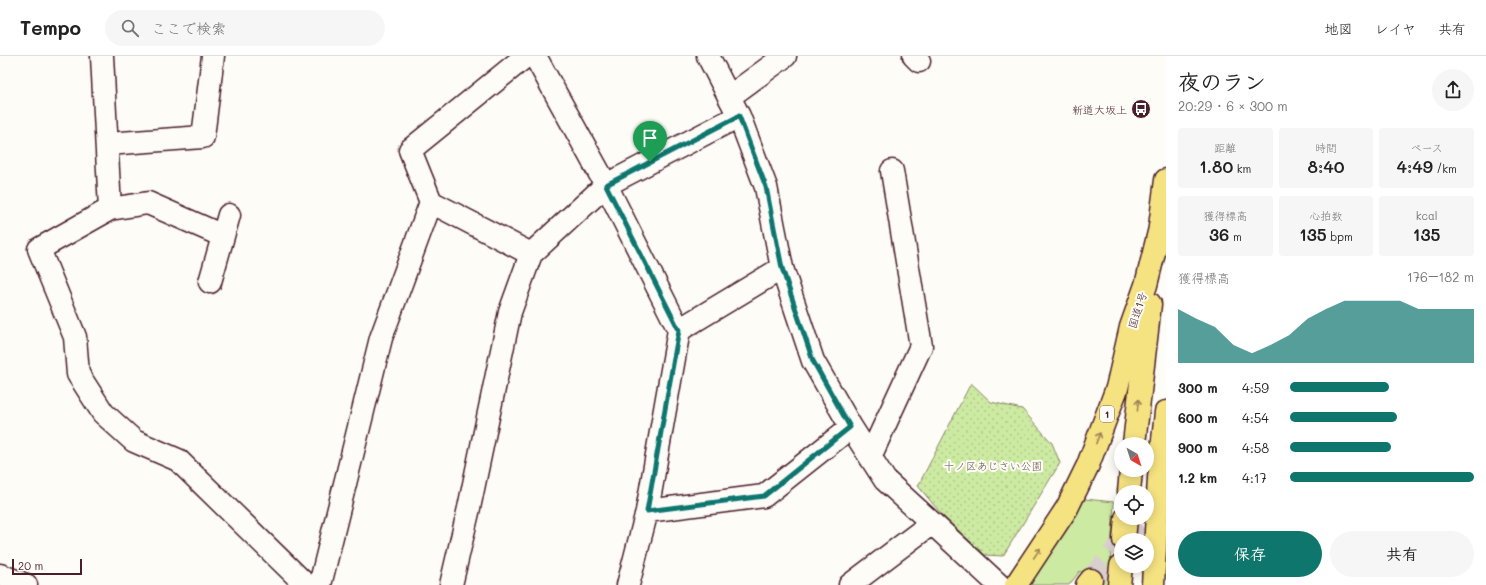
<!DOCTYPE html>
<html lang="ja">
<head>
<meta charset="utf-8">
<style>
	body { margin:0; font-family:Mali,"Klee One",sans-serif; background:#f6f6f6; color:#222; height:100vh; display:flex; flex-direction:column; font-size:15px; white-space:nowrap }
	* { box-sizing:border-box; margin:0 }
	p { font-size:13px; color:#767676 }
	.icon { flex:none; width:22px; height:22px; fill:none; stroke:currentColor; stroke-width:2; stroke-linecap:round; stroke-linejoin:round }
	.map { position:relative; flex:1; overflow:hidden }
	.details { display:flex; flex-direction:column; background:#fff; width:320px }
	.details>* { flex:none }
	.needle { width:26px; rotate:141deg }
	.tools { position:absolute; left:1114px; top:381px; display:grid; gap:8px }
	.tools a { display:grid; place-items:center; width:40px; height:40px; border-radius:50%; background:#fff; box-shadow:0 2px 10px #0003; font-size:20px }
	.scale { position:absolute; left:12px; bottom:10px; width:70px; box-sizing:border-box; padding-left:4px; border:2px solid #4a1f2b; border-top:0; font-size:11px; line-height:14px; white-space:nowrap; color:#4a1f2b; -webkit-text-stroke:3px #fdfcf7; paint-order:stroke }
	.pin { position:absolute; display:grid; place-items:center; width:34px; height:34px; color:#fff; margin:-41px -17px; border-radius:50% 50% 50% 0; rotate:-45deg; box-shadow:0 0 4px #0007 }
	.pin .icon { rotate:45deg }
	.round { display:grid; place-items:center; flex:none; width:42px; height:42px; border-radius:21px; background:#f6f6f6 }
	.headline { display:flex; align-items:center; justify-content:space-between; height:68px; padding:0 12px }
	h1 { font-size:22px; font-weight:600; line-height:30px }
	.figures { display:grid; grid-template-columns:repeat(3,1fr); gap:6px; height:68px; padding:4px 12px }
	.figures div { display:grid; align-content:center; border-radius:4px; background:#f6f6f6; text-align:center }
	.figures b { font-size:17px; font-weight:600 }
	.figures small { font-size:11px; font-weight:400 }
	.figures p { font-size:11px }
	.chart { height:112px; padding:8px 12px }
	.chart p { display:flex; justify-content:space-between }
	.chart svg { width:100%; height:72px; margin-top:4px; fill:#0f766e; opacity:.7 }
	.action { display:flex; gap:8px; margin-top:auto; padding:8px 12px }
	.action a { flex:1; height:46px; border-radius:24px; background:#0f766e; color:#fff; font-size:16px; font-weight:600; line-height:46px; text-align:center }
	.action a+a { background:#f6f6f6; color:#222 }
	ul { padding:0 12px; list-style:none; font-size:13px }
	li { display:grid; grid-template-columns:64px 48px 1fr; align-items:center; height:30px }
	li i { height:10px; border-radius:5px; background:#0f766e }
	header { display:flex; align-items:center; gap:24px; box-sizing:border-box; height:56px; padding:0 20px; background:#fff; border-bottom:1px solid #e0e0e0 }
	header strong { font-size:19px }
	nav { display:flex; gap:22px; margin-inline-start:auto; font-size:14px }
	.search { width:280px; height:36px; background:#f6f6f6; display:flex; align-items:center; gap:10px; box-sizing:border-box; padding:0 14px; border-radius:22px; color:#767676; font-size:15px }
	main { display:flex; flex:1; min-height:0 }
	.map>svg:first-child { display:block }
	.grass { fill:#cceaa2; stroke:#8b8466 }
	.park { fill:url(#park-dots); stroke:#8b8466 }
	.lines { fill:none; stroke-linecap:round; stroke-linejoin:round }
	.highway-tunnel { stroke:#d9d0ce; stroke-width:22; stroke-dasharray:22 11; stroke-linecap:butt }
	.minor-casing { stroke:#4a1f2b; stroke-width:25 }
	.highway-casing { stroke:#4a1f2b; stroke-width:25 }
	.minor { stroke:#fdfcf7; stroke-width:22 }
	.highway { stroke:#f5e382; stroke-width:22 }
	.oneway { stroke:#a08156 }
	.route-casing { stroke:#fff; stroke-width:8 }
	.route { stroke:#0f766e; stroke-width:5 }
	.labels { text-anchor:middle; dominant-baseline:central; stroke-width:4; stroke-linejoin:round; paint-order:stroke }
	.shield { fill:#fdfcf7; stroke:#806168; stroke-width:1 }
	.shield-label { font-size:10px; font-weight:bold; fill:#4a1f2b }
	.poi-label { font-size:11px; fill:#4a1f2b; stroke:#fdfcf7; text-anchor:end }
	.street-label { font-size:11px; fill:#4a1f2b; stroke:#fdfcf7 }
	.park-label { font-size:11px; fill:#6a5249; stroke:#fdfcf7 }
</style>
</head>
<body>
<header>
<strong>Tempo</strong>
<div class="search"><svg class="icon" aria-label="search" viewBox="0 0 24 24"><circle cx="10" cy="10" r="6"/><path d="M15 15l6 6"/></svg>ここで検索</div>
<nav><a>地図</a><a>レイヤ</a><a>共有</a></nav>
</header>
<main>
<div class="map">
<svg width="1166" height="529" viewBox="0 0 1166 529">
	<defs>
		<pattern id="park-dots" width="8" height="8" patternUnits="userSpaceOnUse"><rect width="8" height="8" fill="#cceaa2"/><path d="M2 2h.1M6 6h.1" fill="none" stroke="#b1c88c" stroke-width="1.8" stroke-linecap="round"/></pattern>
	</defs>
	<rect width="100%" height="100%" fill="#fdfcf7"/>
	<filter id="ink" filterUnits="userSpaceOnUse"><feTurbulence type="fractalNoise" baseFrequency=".025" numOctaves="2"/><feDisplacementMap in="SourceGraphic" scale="8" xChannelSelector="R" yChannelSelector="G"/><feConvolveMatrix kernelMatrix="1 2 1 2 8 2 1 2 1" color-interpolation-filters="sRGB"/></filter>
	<g filter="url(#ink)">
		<path class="grass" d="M 1085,443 L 1114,446 L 1109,529 L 1097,529 L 1080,515 L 1069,529 L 1028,529 Z"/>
		<path class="park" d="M 971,327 L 991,346 L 1022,353 L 1052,387 L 1060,407 L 1003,500 L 985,499 L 943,460 L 918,430 Z"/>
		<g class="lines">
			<path class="highway-tunnel" d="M 1124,484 L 1143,462
				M 1091,524 L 1121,488"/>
			<defs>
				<path id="minor" d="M 102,0 L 110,153
					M 526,0 L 410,94 L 431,146 L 531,198
					M 535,0 L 606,129 L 679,274
					M 708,0 L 739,60 L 766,131 L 782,212 L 813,305 L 851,371 L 885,424 L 932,467
					M 914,0 L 919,5
					M 729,41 L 785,0
					M 107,88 L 203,81 L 213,0
					M 223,180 L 148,147 L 110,153 L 39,193 L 75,281 L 78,318 L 103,357 L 134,385 L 178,404 L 306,529
					M 210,226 L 229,159
					M 870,401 L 921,290 L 892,115
					M 647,455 L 764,440 L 851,371
					M 0,519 L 26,529
					M 320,529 L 381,282 L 431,146
					M 451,529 L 469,452 L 510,256 L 531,198 L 606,129 L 739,60
					M 628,529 L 647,455 L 679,274 L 782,212
					M 850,529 L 932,467 L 999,529"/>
				<path id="highway" d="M 1158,186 L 1166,124
					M 1134,388 L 1150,248
					M 1129,436 L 1131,414
					M 1124,484 L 1126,462
					M 1016,529 L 1067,452 L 1088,409 L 1117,332 L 1131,271 L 1146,229 L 1160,172
					M 1087,529 L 1091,524
					M 1119,529 L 1121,510
					M 1153,529 L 1159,422 L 1166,356"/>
			</defs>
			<use href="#minor" class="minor-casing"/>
			<use href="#highway" class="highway-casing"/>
			<use href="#minor" class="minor"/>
			<use href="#highway" class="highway"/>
		</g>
		<defs><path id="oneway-shaft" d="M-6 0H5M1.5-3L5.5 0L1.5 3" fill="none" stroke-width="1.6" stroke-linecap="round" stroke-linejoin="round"/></defs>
		<g class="oneway">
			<use href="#oneway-shaft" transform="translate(1138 349) rotate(-84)"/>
			<use href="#oneway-shaft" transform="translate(1098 382) rotate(-69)"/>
			<use href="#oneway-shaft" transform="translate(1037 497) rotate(-56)"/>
		</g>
	</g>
	<g class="lines" filter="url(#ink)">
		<defs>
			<path id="route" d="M 739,60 L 766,131 L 782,212 L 813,305 L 850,371 L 764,440 L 647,455 L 679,274 L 606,129 Z"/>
		</defs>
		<use href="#route" class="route-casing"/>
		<use href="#route" class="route"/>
	</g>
	<defs>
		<symbol id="bus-disc" viewBox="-11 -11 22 22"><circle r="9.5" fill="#4a1f2b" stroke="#fdfcf7"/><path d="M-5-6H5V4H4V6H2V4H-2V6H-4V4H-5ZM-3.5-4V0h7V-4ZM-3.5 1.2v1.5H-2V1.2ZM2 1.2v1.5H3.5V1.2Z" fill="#fff"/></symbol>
	</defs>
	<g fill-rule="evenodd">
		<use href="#bus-disc" x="1130" y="42" width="22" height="22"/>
	</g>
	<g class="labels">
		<rect class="shield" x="1100" y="350" width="14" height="16" rx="3"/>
		<g class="shield-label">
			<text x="1107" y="358">1</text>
		</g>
		<g class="poi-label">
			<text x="1127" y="53">新道大坂上</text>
		</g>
		<g class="street-label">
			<text transform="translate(1137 254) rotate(-72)">国道1号</text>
		</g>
		<g class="park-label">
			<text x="993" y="409">十ノ区あじさい公園</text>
		</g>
	</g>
</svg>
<div class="tools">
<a><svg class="needle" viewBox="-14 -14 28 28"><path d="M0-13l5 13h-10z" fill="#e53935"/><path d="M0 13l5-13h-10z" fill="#767676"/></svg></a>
<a><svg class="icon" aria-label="locate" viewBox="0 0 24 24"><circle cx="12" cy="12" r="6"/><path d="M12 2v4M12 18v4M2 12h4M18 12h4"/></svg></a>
<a><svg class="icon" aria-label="layers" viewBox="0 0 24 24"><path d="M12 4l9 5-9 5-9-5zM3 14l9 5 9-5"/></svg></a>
</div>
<div class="scale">20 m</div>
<div class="pin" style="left:650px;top:106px;background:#1e9e55"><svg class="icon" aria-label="arrive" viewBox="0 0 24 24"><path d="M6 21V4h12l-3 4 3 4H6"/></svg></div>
</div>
<section class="details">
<div class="headline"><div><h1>夜のラン</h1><p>20:29 · 6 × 300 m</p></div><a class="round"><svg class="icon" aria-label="share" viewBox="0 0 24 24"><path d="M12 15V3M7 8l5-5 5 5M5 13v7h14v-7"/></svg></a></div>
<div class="figures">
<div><p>距離</p><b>1.80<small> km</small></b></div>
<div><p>時間</p><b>8:40</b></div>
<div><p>ペース</p><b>4:49<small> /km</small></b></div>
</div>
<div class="figures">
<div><p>獲得標高</p><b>36<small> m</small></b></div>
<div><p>心拍数</p><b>135<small> bpm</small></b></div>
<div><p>kcal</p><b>135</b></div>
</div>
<div class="chart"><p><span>獲得標高</span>176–182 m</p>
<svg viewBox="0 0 160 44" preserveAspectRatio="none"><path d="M0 44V11L10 17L20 22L30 33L40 38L50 33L60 27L70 17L80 11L90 6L100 6L110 6L120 6L130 11L140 11L150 11L160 11V44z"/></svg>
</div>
<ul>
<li><b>300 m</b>4:59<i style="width:54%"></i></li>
<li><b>600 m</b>4:54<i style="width:58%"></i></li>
<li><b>900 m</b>4:58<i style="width:55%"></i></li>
<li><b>1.2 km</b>4:17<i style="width:100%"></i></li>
</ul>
<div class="action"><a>保存</a><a>共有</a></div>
</section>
</main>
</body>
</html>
